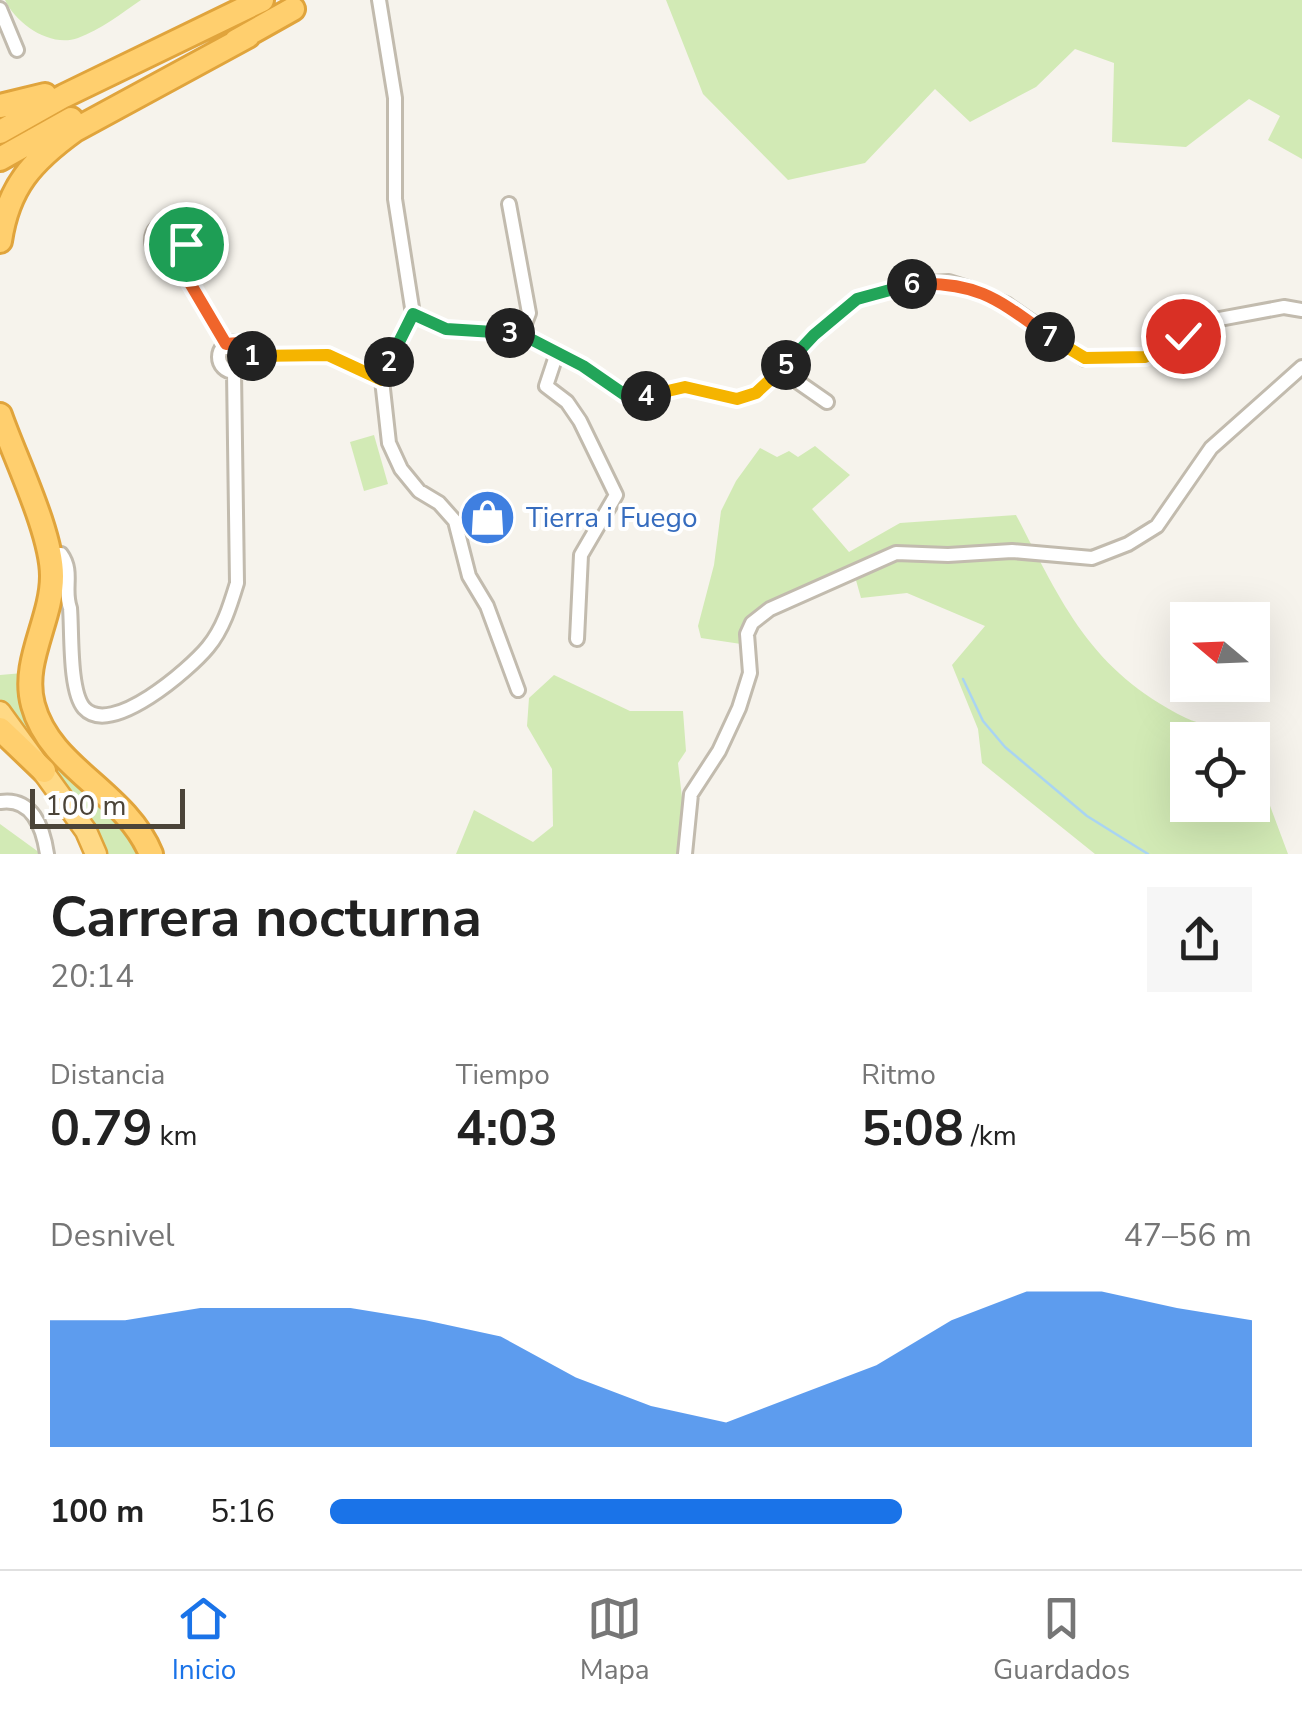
<!DOCTYPE html>
<html lang="es">
<head>
<meta charset="utf-8">
<style>
	body { margin:0; font-family:"Nunito Sans",sans-serif; background:#f6f6f6; color:#222; height:100vh; display:flex; flex-direction:column; font-size:38px; white-space:nowrap }
	* { box-sizing:border-box; margin:0 }
	p { font-size:32px; color:#767676 }
	.icon { flex:none; width:55px; height:55px; fill:none; stroke:currentColor; stroke-width:2; stroke-linecap:round; stroke-linejoin:round }
	.map { position:relative; height:854px; overflow:hidden }
	.sheet { display:flex; flex-direction:column; background:#fff; flex:1 }
	.sheet>* { flex:none }
	.needle { width:65px; rotate:289deg }
	.fabs { position:absolute; left:1170px; top:602px; display:grid; gap:20px }
	.fabs a { display:grid; place-items:center; width:100px; height:100px; border-radius:0px; background:#fff; box-shadow:0 10px 40px #0002; font-size:50px }
	.scale { position:absolute; left:30px; bottom:25px; width:155px; box-sizing:border-box; padding-left:10px; border:5px solid #4b4439; border-top:0; font-size:28px; line-height:35px; white-space:nowrap; color:#4b4439; -webkit-text-stroke:8px #fff; paint-order:stroke }
	.pin { position:absolute; display:grid; place-items:center; width:85px; height:85px; color:#fff; margin:-42px; border:5px solid #fff; border-radius:50%; box-shadow:0 2px 10px #0007 }
	.km { position:absolute; width:50px; height:50px; margin:-25px; border-radius:50%; background:#222; color:#fff; font-size:28px; line-height:50px; text-align:center }
	.round { display:grid; place-items:center; flex:none; width:105px; height:105px; border-radius:0px; background:#f6f6f6 }
	.head { display:flex; align-items:center; justify-content:space-between; height:170px; padding:0 50px }
	h1 { font-size:55px; font-weight:700; line-height:75px }
	.stats { display:grid; grid-template-columns:repeat(3,1fr); gap:15px; height:170px; padding:10px 50px }
	.stats div { display:grid; align-content:center }
	.stats b { font-size:50px; font-weight:700 }
	.stats small { font-size:28px; font-weight:400 }
	.stats p { font-size:28px }
	.chart { height:280px; padding:20px 50px }
	.chart p { display:flex; justify-content:space-between }
	.chart svg { width:100%; height:180px; margin-top:10px; fill:#1a73e8; opacity:.7 }
	ul { padding:0 50px; list-style:none; font-size:32px }
	li { display:grid; grid-template-columns:160px 120px 1fr; align-items:center; height:75px }
	li i { height:25px; border-radius:12px; background:#1a73e8 }
	.dock { display:flex; justify-content:space-around; align-items:center; height:140px; border-top:2px solid #e0e0e0; background:#fff; font-size:28px; color:#767676 }
	.dock a { display:grid; justify-items:center; gap:5px }
	.dock .active { color:#1a73e8 }
	.map>svg:first-child { display:block }
	.green { fill:#d2eab5 }
	.lines { fill:none; stroke-linecap:round; stroke-linejoin:round }
	.stream { stroke:#a9d4f2; stroke-width:2.5 }
	.minor-casing { stroke:#c2bbae; stroke-width:18 }
	.trunk-casing { stroke:#e0a43c; stroke-width:25 }
	.motorway-casing { stroke:#e0a43c; stroke-width:28 }
	.minor { stroke:#fff; stroke-width:12 }
	.trunk { stroke:#ffd985; stroke-width:20 }
	.motorway { stroke:#ffcf6e; stroke-width:22 }
	.split-1-casing { stroke:#fff; stroke-width:20 }
	.split-2-casing { stroke:#fff; stroke-width:20 }
	.split-3-casing { stroke:#fff; stroke-width:20 }
	.split-4-casing { stroke:#fff; stroke-width:20 }
	.split-5-casing { stroke:#fff; stroke-width:20 }
	.split-6-casing { stroke:#fff; stroke-width:20 }
	.split-7-casing { stroke:#fff; stroke-width:20 }
	.split-8-casing { stroke:#fff; stroke-width:20 }
	.split-1 { stroke:#f0652b; stroke-width:12 }
	.split-2 { stroke:#f5b400; stroke-width:12 }
	.split-3 { stroke:#22a559; stroke-width:12 }
	.split-4 { stroke:#22a559; stroke-width:12 }
	.split-5 { stroke:#f5b400; stroke-width:12 }
	.split-6 { stroke:#22a559; stroke-width:12 }
	.split-7 { stroke:#f0652b; stroke-width:12 }
	.split-8 { stroke:#f5b400; stroke-width:12 }
	.labels { text-anchor:middle; dominant-baseline:central; stroke-width:8; stroke-linejoin:round; paint-order:stroke }
	.shop-label { font-size:28px; fill:#366cbe; stroke:#fff; text-anchor:start }
</style>
</head>
<body>
<div class="map">
<svg width="1302" height="854" viewBox="0 0 1302 854">
	<rect width="100%" height="100%" fill="#f6f3ec"/>
	<path class="green" d="M 5,0 L 141,0 C 122,13 100,30 78,38 C 51,48 16,24 5,0 Z
		M 666,0 L 1302,0 L 1302,159 L 1268,140 L 1280,116 L 1249,99 L 1186,147 L 1112,142 L 1114,63 L 1075,49 L 1036,87 L 970,122 L 935,89 L 865,163 L 788,180 L 703,94 Z
		M 374,435 L 388,484 L 364,491 L 350,442 Z
		M 815,446 L 850,475 L 812,509 L 849,552 L 900,523 L 1016,515 C 1063,605 1090,670 1186,718 C 1201,725 1221,728 1238,732 L 1242,740 L 1188,740 L 1188,805 L 1252,805 L 1253,760 L 1288,854 L 1095,854 L 982,763 L 978,729 L 952,665 L 985,626 L 907,593 L 861,598 L 852,566 L 753,614 L 741,644 L 701,638 L 698,626 L 714,565 L 721,511 L 736,481 L 760,448 L 777,457 L 789,451 L 798,457 Z
		M 23,673 L 22,691 L 143,854 L 104,854 L 55,767 L 0,699 L 0,675 Z
		M 554,675 L 630,711 L 683,711 L 686,751 L 678,763 L 686,832 L 680,854 L 456,854 L 474,810 L 533,842 L 553,826 L 552,769 L 527,726 L 529,698 Z
		M 0,824 L 40,853 L 40,854 L 0,854 Z"/>
	<g class="lines">
		<path class="stream" d="M 963,679 L 983,721 L 1005,747 L 1087,816 L 1148,854"/>
		<defs>
			<path id="minor" d="M 379,0 L 395,98 L 395,199 L 413,314 L 382,380 L 389,443 L 401,469 L 419,491 L 439,503 L 455,521 L 469,576 L 487,606 L 518,690
				M 0,9 L 17,50
				M 509,204 L 529,313 L 521,334
				M152 240a17 17 0 1 1 34 0a17 17 0 1 1-34 0Z
				M 174,256 L 226,344
				M 413,314 L 446,329 L 521,334 L 583,366 L 625,395 L 639,398 L 685,387 L 737,399 L 756,393 L 814,335 L 857,299 L 910,284 L 949,282 L 968,288 L 1006,304 L 1085,359 L 1145,357 L 1214,320 L 1284,307 L 1302,310
				M219 357a15 15 0 1 1 30 0a15 15 0 1 1-30 0Z
				M 557,353 L 546,386 L 567,402 L 580,421 L 616,495 L 581,555 L 577,639
				M 249,356 L 328,355 L 382,380
				M 781,370 L 827,402
				M 49,555 L 61,554 C 74,572 63,589 70,608 C 72,631 69,691 84,708 C 111,738 190,669 208,647 C 223,629 230,606 237,583 L 234,372
				M 0,802 C 32,797 43,827 47,854
				M 685,854 L 691,794 L 719,751 L 739,708 L 750,673 L 747,634 L 752,623 L 770,609 L 896,553 L 948,555 L 1012,551 L 1092,558 L 1128,544 L 1157,526 L 1211,448 L 1302,367"/>
			<path id="trunk" d="M 0,712 L 86,831 L 96,854"/>
			<path id="motorway" d="M 236,41 L 293,9
				M 0,106 L 45,95
				M 0,132 L 64,96 L 262,0
				M 0,159 L 71,119
				M 0,241 C 8,187 32,161 75,130 L 248,36
				M 0,415 C 15,458 52,533 52,576 C 52,620 21,662 33,705 C 50,769 125,791 151,854
				M 0,729 L 44,771"/>
		</defs>
		<use href="#minor" class="minor-casing"/>
		<use href="#trunk" class="trunk-casing"/>
		<use href="#motorway" class="motorway-casing"/>
		<use href="#minor" class="minor"/>
		<use href="#trunk" class="trunk"/>
		<use href="#motorway" class="motorway"/>
	</g>
	<g class="lines">
		<defs>
			<path id="split-1" d="M 186,244 L 174,256 L 226,344 L 239,343 L 248,356 L 252,356"/>
			<path id="split-2" d="M 252,356 L 328,355 L 382,380 L 389,362"/>
			<path id="split-3" d="M 389,362 L 413,314 L 446,329 L 510,333"/>
			<path id="split-4" d="M 510,333 L 521,334 L 583,366 L 625,395 L 646,396"/>
			<path id="split-5" d="M 646,396 L 685,387 L 737,399 L 756,393 L 786,365"/>
			<path id="split-6" d="M 786,365 L 814,335 L 857,299 L 912,284"/>
			<path id="split-7" d="M 912,284 C 978,281 999,300 1050,337"/>
			<path id="split-8" d="M 1050,337 L 1085,358 L 1145,357 L 1183,336"/>
		</defs>
		<use href="#split-1" class="split-1-casing"/>
		<use href="#split-2" class="split-2-casing"/>
		<use href="#split-3" class="split-3-casing"/>
		<use href="#split-4" class="split-4-casing"/>
		<use href="#split-5" class="split-5-casing"/>
		<use href="#split-6" class="split-6-casing"/>
		<use href="#split-7" class="split-7-casing"/>
		<use href="#split-8" class="split-8-casing"/>
		<use href="#split-1" class="split-1"/>
		<use href="#split-2" class="split-2"/>
		<use href="#split-3" class="split-3"/>
		<use href="#split-4" class="split-4"/>
		<use href="#split-5" class="split-5"/>
		<use href="#split-6" class="split-6"/>
		<use href="#split-7" class="split-7"/>
		<use href="#split-8" class="split-8"/>
	</g>
	<defs>
		<symbol id="shop-disc" viewBox="-11 -11 22 22"><circle r="9.5" fill="#3f7fe0" stroke="#fff"/><path d="M-5-2.5h2.3a2.7 3.5 0 0 1 5.4 0H5L5.5 6h-11ZM-1.5-2.5h3a1.5 2.3 0 0 0-3 0Z" fill="#fff"/></symbol>
	</defs>
	<g fill-rule="evenodd">
		<use href="#shop-disc" x="456" y="486" width="63" height="63"/>
	</g>
	<g class="labels">
		<g class="shop-label">
			<text x="526" y="518">Tierra i Fuego</text>
		</g>
	</g>
</svg>
<div class="fabs">
<a><svg class="needle" viewBox="-14 -14 28 28"><path d="M0-13l5 13h-10z" fill="#e53935"/><path d="M0 13l5-13h-10z" fill="#767676"/></svg></a>
<a><svg class="icon" aria-label="locate" viewBox="0 0 24 24"><circle cx="12" cy="12" r="6"/><path d="M12 2v4M12 18v4M2 12h4M18 12h4"/></svg></a>
</div>
<div class="scale">100 m</div>
<div class="pin" style="left:186px;top:244px;background:#1e9e55"><svg class="icon" aria-label="arrive" viewBox="0 0 24 24"><path d="M6 21V4h12l-3 4 3 4H6"/></svg></div>
<div class="pin" style="left:1183px;top:336px;background:#d93025"><svg class="icon" aria-label="check" viewBox="0 0 24 24"><path d="M5 12l5 5 9-10"/></svg></div>
<b class="km" style="left:252px;top:356px">1</b>
<b class="km" style="left:389px;top:362px">2</b>
<b class="km" style="left:510px;top:333px">3</b>
<b class="km" style="left:646px;top:396px">4</b>
<b class="km" style="left:786px;top:365px">5</b>
<b class="km" style="left:912px;top:284px">6</b>
<b class="km" style="left:1050px;top:337px">7</b>
</div>
<section class="sheet">
<div class="head"><div><h1>Carrera nocturna</h1><p>20:14</p></div><a class="round"><svg class="icon" aria-label="share" viewBox="0 0 24 24"><path d="M12 15V3M7 8l5-5 5 5M5 13v7h14v-7"/></svg></a></div>
<div class="stats">
<div><p>Distancia</p><b>0.79<small> km</small></b></div>
<div><p>Tiempo</p><b>4:03</b></div>
<div><p>Ritmo</p><b>5:08<small> /km</small></b></div>
</div>
<div class="chart"><p><span>Desnivel</span>47–56 m</p>
<svg viewBox="0 0 160 44" preserveAspectRatio="none"><path d="M0 44V13L10 13L20 10L30 10L40 10L50 13L60 17L70 27L80 34L90 38L100 31L110 24L120 13L130 6L140 6L150 10L160 13V44z"/></svg>
</div>
<ul>
<li><b>100 m</b>5:16<i style="width:62%"></i></li>
</ul>
</section>
<nav class="dock">
<a class="active"><svg class="icon" aria-label="home" viewBox="0 0 24 24"><path d="M3 11l9-7 9 7M6 9v11h12V9"/></svg>Inicio</a>
<a><svg class="icon" aria-label="map" viewBox="0 0 24 24"><path d="M3 6l6-2 6 2 6-2v14l-6 2-6-2-6 2zM9 4v14M15 6v14"/></svg>Mapa</a>
<a><svg class="icon" aria-label="saved" viewBox="0 0 24 24"><path d="M7 4h10v16l-5-4-5 4z"/></svg>Guardados</a>
</nav>
</body>
</html>
